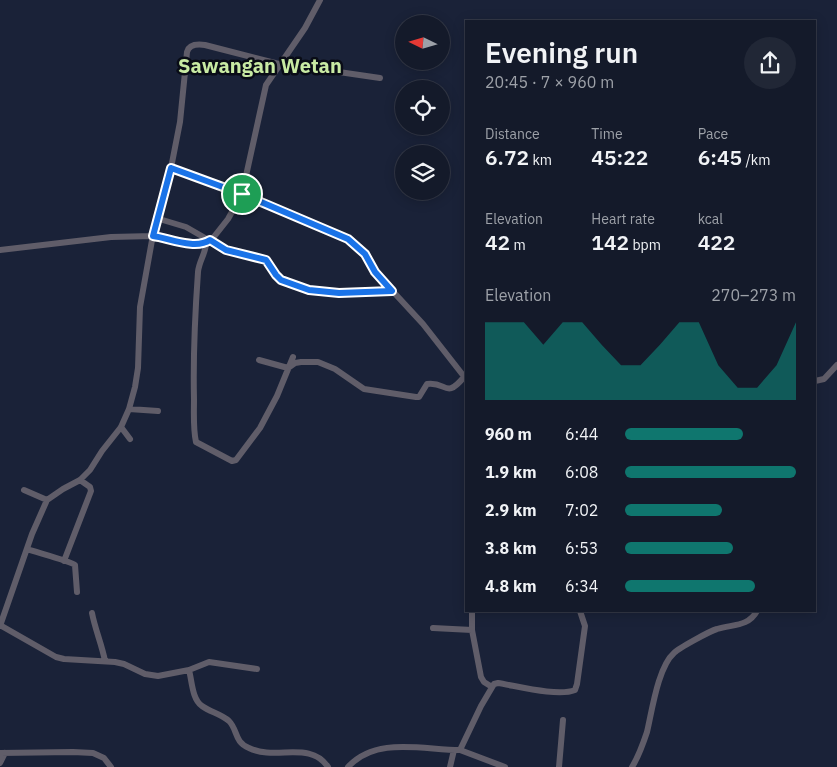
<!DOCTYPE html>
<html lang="en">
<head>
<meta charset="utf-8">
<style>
	body { margin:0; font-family:"IBM Plex Sans",sans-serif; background:#212736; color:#f1f3f6; height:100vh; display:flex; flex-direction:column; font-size:19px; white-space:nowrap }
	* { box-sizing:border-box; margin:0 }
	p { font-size:16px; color:#9da1a8 }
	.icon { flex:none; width:28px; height:28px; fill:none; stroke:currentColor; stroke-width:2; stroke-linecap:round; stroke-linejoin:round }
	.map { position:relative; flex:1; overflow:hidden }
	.drawer { position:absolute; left:465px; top:20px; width:351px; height:592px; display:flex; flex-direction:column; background:#141a2a; border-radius:0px; box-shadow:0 2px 12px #0003,0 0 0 1px #333847 }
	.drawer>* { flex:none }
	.needle { width:32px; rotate:275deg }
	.buttons { position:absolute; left:395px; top:15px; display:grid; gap:10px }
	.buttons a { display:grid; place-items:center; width:55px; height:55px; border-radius:50%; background:#141a2a; box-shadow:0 2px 12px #0003,0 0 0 1px #333847; font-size:25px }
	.pin { position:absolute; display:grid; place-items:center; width:42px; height:42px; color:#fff; margin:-21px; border:2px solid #fff; border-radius:50%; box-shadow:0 1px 5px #0007 }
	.round { display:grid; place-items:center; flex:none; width:52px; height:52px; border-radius:26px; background:#212736 }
	.headline { display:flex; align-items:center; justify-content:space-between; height:85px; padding:0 20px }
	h1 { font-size:28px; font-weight:600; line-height:38px }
	.stats { display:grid; grid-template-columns:repeat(3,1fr); gap:8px; height:85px; padding:5px 20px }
	.stats div { display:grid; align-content:center }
	.stats b { font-size:21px; font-weight:600 }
	.stats small { font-size:14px; font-weight:400 }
	.stats p { font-size:14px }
	.chart { height:140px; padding:10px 20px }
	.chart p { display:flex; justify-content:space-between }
	.chart svg { width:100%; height:90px; margin-top:5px; fill:#0f766e; opacity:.7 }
	ul { padding:0 20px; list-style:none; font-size:16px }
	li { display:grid; grid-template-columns:80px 60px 1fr; align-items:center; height:38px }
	li i { height:12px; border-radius:6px; background:#0f766e }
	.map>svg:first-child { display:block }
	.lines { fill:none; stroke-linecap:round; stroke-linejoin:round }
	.minor { stroke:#605d69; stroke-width:6 }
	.route-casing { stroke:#fff; stroke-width:10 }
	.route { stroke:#1a73e8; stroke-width:6 }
	.labels { text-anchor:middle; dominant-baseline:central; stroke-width:5; stroke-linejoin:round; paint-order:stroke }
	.quarter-label { font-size:20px; font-weight:bold; fill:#c8eaa3; stroke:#090c16 }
</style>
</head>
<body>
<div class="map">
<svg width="837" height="767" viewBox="0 0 837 767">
	<rect width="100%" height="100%" fill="#1a2238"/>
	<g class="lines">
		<path class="minor" d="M 283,59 L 313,70 L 332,71 L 380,78
			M 171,168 L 180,122 L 187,52 C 189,44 198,44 205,45 L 279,64
			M 156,218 L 186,227 L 226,250 L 266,260 L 276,275 L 281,280 L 309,290 L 339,293 L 391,291
			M 206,243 C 206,253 199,261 198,272 C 195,314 193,357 194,399 C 194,413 193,429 196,442 L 232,461 L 236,460 L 260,428 L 277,396 L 293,357
			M 0,250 L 111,237 L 153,236 L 197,243 L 206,243 L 213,238 L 228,219 L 242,194 L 266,85 L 305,28 L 320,0
			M 259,360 L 288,368 L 295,363 L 301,362 L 318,362 L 335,369 L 364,389 L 416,397 L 419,397 L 427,384 C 447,381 445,400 464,377
			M 815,381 L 824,379 L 837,365
			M 129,409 L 158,411
			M 121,427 L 130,439
			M 24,490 L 47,500
			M 27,549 C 35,552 71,561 75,565 L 77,592
			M 64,561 L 91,491 L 90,487 L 80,480
			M 472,611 L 472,630
			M 92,613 C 95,629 102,645 105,661
			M 0,625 L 56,657 L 64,659 L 115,662 L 124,664 L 145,674 L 158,676 L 189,670 L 209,662 L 257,669
			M 0,626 L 32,534 L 47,500 L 63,489 L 80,480 L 90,470 L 102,451 L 121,427 L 129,409 L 135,387 L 138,368 L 140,307 L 156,218 L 171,168 L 242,194 L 348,239 L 365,254 L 375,272 L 423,324 L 466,379
			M 433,628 L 472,630 L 481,677 L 484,682 L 492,687
			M 189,670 C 192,681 192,699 202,706 C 210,712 221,714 229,721 C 238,730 234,742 249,748 C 276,761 310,740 328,767
			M 0,753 L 73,752 L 93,753 L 104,758 L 111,767
			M 0,763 L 5,753
			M 348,767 C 376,736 423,750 460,750
			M 450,767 L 454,750
			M 505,767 L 460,750 L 481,706 L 494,684 L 498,683 C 517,686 558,697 575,690 L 577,684 L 585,626 L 580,611
			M 559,767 L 563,720
			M 632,767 C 639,756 643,744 647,732 C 652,711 658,667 674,653 C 679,648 710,631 717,629 C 733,624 748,627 757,611"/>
	</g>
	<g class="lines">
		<defs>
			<path id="route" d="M 171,168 L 242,194 L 348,239 L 365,254 L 375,272 L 392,291 L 339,293 L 309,290 L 281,280 L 276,275 L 266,260 L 226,250 L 210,240 C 195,250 169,238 153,236 Z"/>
		</defs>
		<use href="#route" class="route-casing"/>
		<use href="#route" class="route"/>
	</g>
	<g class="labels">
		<g class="quarter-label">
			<text x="260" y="65">Sawangan Wetan</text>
		</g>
	</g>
</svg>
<div class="buttons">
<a><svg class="needle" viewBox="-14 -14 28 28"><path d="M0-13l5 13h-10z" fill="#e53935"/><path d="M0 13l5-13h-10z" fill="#9da1a8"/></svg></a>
<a><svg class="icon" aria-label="locate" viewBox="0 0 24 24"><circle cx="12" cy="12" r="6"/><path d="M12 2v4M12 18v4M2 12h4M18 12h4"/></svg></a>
<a><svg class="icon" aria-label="layers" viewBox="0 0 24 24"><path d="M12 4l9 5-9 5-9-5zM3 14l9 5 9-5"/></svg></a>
</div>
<div class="pin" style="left:242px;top:194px;background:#1e9e55"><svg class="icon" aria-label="arrive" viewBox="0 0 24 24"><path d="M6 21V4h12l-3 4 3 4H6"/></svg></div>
<section class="drawer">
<div class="headline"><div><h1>Evening run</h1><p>20:45 · 7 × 960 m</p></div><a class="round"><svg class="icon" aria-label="share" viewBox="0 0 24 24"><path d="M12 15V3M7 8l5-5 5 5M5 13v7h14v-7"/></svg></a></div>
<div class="stats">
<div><p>Distance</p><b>6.72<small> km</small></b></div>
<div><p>Time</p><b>45:22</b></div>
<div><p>Pace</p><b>6:45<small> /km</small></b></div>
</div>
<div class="stats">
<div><p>Elevation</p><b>42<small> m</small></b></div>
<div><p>Heart rate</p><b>142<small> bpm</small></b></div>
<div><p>kcal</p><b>422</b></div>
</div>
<div class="chart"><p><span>Elevation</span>270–273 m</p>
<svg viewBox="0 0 160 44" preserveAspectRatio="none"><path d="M0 44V6L10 6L20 6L30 17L40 6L50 6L60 17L70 27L80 27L90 17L100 6L110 6L120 27L130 38L140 38L150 27L160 6V44z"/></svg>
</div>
<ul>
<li><b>960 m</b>6:44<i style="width:69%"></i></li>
<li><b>1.9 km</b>6:08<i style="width:100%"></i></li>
<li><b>2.9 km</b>7:02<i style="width:57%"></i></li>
<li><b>3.8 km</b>6:53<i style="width:63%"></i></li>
<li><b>4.8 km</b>6:34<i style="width:76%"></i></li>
</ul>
</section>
</div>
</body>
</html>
